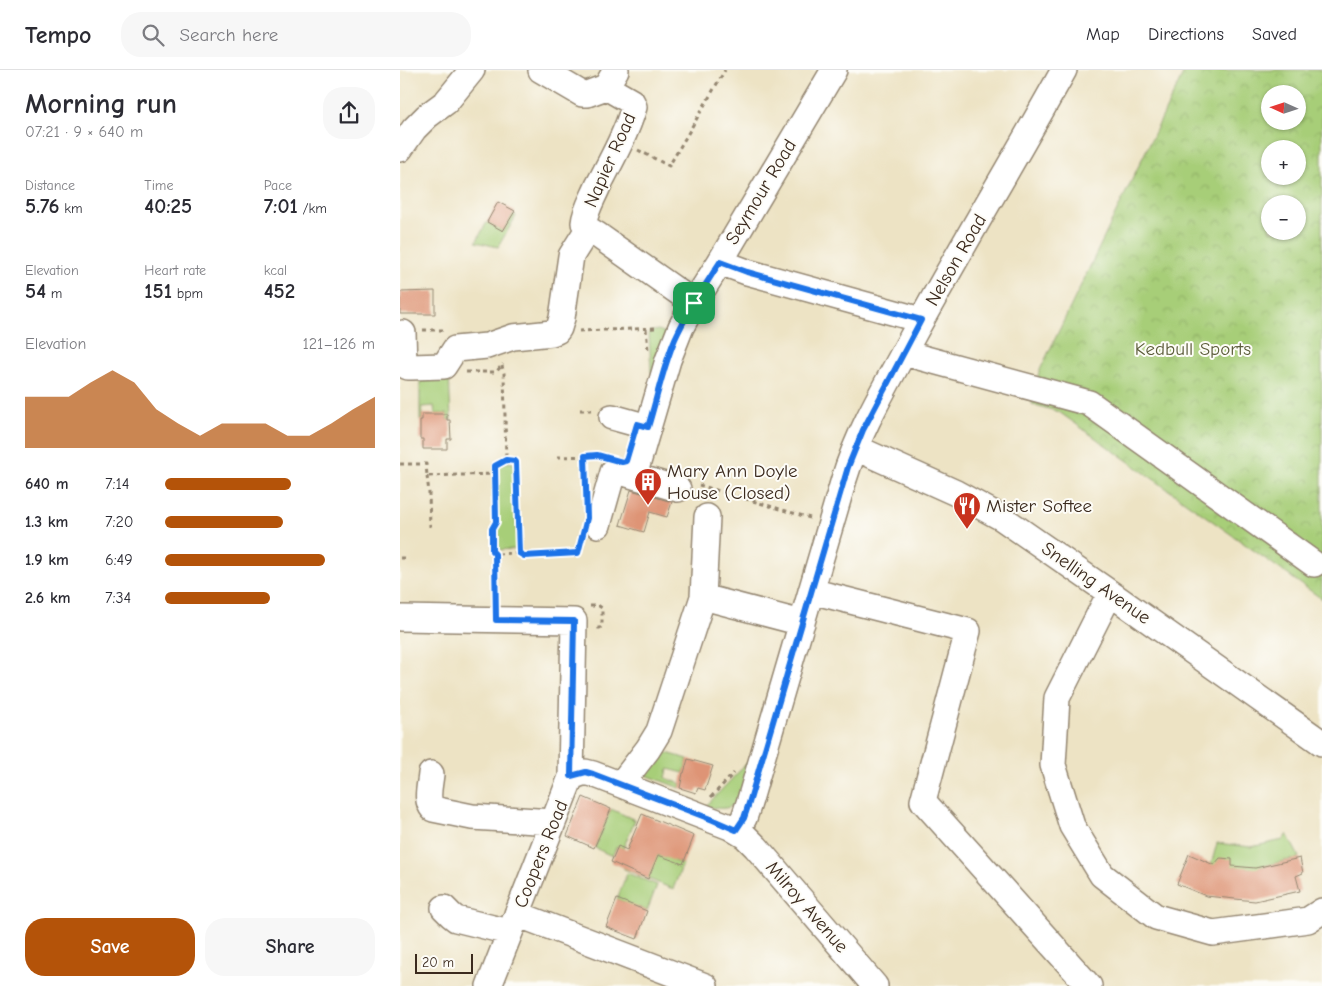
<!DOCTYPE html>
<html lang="en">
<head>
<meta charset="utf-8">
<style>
	body { margin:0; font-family:"Comic Neue",sans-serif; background:#f7f7f7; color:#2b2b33; height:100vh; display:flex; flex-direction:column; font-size:19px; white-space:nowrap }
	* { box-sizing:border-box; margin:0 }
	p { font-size:16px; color:#7c7c81 }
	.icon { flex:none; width:28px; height:28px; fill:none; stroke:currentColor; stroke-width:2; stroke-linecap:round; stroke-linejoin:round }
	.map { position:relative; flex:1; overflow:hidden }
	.side { display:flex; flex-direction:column; background:#fff; width:400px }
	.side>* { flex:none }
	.needle { width:32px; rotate:273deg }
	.fabs { position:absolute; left:861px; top:15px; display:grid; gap:10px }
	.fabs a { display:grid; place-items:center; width:45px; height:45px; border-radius:50%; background:#fff; box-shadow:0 1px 4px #0004; font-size:25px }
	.scale { position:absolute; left:15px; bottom:12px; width:58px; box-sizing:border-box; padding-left:5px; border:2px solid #3b2a1e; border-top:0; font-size:14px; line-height:18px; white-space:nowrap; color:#3b2a1e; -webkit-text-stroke:4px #fdfcf7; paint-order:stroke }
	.pin { position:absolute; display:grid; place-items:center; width:42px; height:42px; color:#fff; margin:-21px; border-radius:10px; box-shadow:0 2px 8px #0006 }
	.round { display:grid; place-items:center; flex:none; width:52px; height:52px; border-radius:20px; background:#f7f7f7 }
	.head { display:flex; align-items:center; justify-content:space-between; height:85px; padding:0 25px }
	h1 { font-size:28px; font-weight:600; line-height:38px }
	.metrics { display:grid; grid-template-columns:repeat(3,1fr); gap:8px; height:85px; padding:5px 25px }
	.metrics div { display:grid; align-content:center }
	.metrics b { font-size:21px; font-weight:600 }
	.metrics small { font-size:14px; font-weight:400 }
	.metrics p { font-size:14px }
	.chart { height:140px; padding:10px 25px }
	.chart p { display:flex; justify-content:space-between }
	.chart svg { width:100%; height:90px; margin-top:5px; fill:#b45309; opacity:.7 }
	.cta { display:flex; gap:10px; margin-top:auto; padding:10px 25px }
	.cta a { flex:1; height:58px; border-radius:20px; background:#b45309; color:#fff; font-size:20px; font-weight:600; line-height:58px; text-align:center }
	.cta a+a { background:#f7f7f7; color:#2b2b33 }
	ul { padding:0 25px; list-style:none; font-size:16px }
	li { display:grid; grid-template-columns:80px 60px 1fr; align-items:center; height:38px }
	li i { height:12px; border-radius:6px; background:#b45309 }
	header { display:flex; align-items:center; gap:30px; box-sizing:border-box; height:70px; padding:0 25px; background:#fff; border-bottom:1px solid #e1e1e2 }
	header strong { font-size:24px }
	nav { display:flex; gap:28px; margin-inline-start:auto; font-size:18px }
	.search { width:350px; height:45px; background:#f7f7f7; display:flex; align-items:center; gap:12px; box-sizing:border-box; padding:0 18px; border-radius:20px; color:#7c7c81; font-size:19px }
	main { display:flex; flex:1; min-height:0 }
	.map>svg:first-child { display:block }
	.green { fill:#a7ce78; stroke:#717c4b }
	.park { fill:url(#park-crowns); stroke:#717c4b; fill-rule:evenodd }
	.building { fill:#de9476 }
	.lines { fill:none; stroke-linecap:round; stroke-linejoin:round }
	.minor-casing { stroke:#948671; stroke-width:28 }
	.path { stroke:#948671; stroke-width:3; stroke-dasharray:4 4; stroke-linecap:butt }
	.minor { stroke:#fff; stroke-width:25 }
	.route-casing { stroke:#fff; stroke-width:10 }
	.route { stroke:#1a73e8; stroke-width:6 }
	.labels { text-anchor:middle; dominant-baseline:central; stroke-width:4; stroke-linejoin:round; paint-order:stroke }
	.street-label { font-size:19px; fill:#3b2a1e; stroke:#fdfcf7 }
	.park-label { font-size:19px; fill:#5b5b39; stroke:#fdfcf7 }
	.poi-label { font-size:19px; fill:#3b2a1e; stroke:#fdfcf7; text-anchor:start }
</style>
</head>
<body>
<header>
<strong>Tempo</strong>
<div class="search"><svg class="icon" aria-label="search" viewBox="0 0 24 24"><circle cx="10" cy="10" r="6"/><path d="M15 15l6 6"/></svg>Search here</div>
<nav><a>Map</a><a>Directions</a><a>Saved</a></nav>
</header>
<main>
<section class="side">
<div class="head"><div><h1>Morning run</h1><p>07:21 · 9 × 640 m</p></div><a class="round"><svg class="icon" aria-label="share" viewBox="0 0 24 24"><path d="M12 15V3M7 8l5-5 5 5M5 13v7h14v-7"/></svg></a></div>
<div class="metrics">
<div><p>Distance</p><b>5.76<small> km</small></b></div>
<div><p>Time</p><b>40:25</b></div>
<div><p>Pace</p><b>7:01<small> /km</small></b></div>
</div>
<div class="metrics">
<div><p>Elevation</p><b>54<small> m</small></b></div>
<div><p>Heart rate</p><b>151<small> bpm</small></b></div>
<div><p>kcal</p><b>452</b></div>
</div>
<div class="chart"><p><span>Elevation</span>121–126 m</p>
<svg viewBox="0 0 160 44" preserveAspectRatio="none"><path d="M0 44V19L10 19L20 19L30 12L40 6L50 12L60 25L70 32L80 38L90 32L100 32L110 32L120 38L130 38L140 32L150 25L160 19V44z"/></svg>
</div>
<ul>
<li><b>640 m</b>7:14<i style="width:60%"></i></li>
<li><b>1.3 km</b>7:20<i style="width:56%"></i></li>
<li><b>1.9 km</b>6:49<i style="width:76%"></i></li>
<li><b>2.6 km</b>7:34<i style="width:50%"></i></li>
</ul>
<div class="cta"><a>Save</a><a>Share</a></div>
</section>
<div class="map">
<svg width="922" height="916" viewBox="0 0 922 916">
	<defs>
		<pattern id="park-crowns" width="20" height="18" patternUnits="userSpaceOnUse" patternTransform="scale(1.25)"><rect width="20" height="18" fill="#a7ce78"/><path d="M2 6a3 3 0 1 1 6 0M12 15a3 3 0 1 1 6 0" fill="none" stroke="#91b167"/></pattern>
	</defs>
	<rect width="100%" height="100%" fill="#fdfcf7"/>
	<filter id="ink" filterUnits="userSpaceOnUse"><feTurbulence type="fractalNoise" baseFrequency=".02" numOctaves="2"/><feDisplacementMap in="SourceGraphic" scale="10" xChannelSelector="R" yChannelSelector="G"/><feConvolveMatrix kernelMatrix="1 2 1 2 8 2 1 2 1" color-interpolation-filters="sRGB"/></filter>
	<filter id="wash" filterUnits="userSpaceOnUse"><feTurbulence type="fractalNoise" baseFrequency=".0096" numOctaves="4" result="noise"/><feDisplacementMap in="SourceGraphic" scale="20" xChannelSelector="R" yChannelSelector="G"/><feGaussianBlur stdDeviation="1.12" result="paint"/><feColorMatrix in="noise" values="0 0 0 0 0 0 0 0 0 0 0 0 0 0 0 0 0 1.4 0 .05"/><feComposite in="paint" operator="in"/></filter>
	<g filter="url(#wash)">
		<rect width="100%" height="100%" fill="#ede3c4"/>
		<path class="green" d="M 113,144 L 116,146 L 98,177 L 76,172 L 87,152 L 103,161 Z
			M 258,260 L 267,263 L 255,303 L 251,302 L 249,262 Z
			M 49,304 L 51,350 L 47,350 L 47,344 L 35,344 L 34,336 L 22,337 L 22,350 L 20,350 L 20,306 Z
			M 106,392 L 114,393 L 117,479 L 93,480 L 93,457 L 97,456 L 96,398 Z
			M 260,681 L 288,689 L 284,703 L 268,699 L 266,708 L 281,714 L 280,718 L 238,702 L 241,691 L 256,694 Z
			M 350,690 C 343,718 345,747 306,736 Z
			M 211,739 L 235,750 L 223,779 L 217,776 L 212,786 L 195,778 L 198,770 L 190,767 L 200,765 Z
			M 887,764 L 899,787 L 893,791 L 892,789 L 860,797 L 860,799 L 811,795 L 817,773 L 851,777 L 883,770 Z
			M 233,766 L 236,767 L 257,785 L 265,788 L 269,779 L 278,783 L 274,791 L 283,794 L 273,819 L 224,799 L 222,793 Z
			M 227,803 L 257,815 L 247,841 L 238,837 L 237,838 L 221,839 L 224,832 L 217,829 Z"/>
		<path class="park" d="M 785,0 L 922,0 L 922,529 L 659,342 L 632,334 L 639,302 ZM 870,24 L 898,24 L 898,51 L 870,51 ZM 870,79 L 898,79 L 898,106 L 870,106 ZM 870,134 L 898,134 L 898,161 L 870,161 Z"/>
		<g id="blocks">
			<path class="building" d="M 98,132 L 115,141 L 103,161 L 87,152 Z
				M 35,221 L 35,244 L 0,244 L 0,222 Z
				M 22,344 L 47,344 L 47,350 L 50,350 L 51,369 L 47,369 L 47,379 L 23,379 L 23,369 L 20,369 L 20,350 L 22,350 Z
				M 231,420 L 272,432 L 267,447 L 250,442 L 244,462 L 220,455 Z
				M 288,689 L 313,696 L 305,720 L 298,718 L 296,723 L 280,718 L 283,703 L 284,703 Z
				M 183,727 L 211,739 L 194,778 L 167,766 Z
				M 242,744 L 294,766 L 283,794 L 258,785 L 248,809 L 211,792 L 218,776 L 227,780 Z
				M 789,784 L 814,795 L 820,788 L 832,789 L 832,796 L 855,798 L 900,788 L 903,803 L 896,806 L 900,821 L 855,831 L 806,826 L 777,814 Z
				M 217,829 L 247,841 L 237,869 L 206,857 Z"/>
		</g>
	</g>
	<g filter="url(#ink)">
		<use href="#blocks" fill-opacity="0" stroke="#948671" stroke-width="1"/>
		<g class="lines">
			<defs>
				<path id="minor" d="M 141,0 L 182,24 L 187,24 L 206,17
					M 216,0 L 206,17 L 232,32 L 234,37 C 226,64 211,91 198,116 C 193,128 185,141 184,153 L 188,159 L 196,164 L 294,233
					M 0,79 L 14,59 L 27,46 L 46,32 L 72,0
					M 320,192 L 347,202 L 521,250
					M 3,263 L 4,295 L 8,297 L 11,297 L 44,296 L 55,279 L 87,276 L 113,267 L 152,263 L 157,261 L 159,258 L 162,248 L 171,186 L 188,159
					M 504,283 L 689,333 L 914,494
					M 212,347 L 248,357
					M 456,378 L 556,423 L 602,448 L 710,523 L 922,673
					M 234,406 L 278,419
					M 198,455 L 213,402 L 217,401 L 234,406 L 268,290 L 281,257 L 294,233 L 320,192 L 434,0
					M 411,521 L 568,561 L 523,731 L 689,916
					M 710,523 L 657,628 L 653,695 L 672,756 L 702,805 L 756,847 L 813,863 L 908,850 L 922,841
					M 303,527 L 307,447
					M 0,548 L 174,551 L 171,707 L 89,916
					M 31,704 C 30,716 25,730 33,739 L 72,747 L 153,752
					M 171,707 L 185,702 L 193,704 L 330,757 L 345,766 L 356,777 L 475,916
					M 221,714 L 248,679 L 259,661 L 303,527 L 402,553
					M 336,760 L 344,748 L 349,733 L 444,409 C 459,360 487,314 511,269 C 560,179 614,90 664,0
					M 44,838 L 51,845 L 56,849 L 109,862
					M 117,844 L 305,916"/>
			</defs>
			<use href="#minor" class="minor-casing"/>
			<path class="path" d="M 238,80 L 269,96 L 325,0
				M 246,259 L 248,280
				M 23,260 L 44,260
				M 179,261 L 258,258
				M 66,302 L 94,302 L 97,301 L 103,294
				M 180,340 L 193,340
				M 185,386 L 186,413
				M 157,387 L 198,386
				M 106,390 L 115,391 L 116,392 L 119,483
				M 0,394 L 26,394 L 27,406 L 95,404 L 96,454 L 92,459 L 93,481 L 95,484
				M 95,404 L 95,396 L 106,390 L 104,303 L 102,296
				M 27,406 L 29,423 L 30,457
				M 299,415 L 410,448
				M 0,488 L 4,488
				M 96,529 L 95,484 L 119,483 L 124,486 L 176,484 L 179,482 L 182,469
				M 190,536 L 199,536 L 202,538 L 202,556 L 200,558 L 194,558
				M 311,727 L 334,703"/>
			<use href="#minor" class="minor"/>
		</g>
	</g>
	<g class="lines" filter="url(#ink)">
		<defs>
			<path id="route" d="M 320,192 L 347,202 L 521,250 L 463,360 L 448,397 L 349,733 L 344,748 L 336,760 L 313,750 L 193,704 L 186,702 L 171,706 L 174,551 L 96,550 L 95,484 L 92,481 L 92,459 L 96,452 L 95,396 L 106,390 L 115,391 L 116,392 L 119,483 L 124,486 L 178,483 L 187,448 L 185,386 L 197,385 L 222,392 L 226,391 L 237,354 L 248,357 C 257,328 263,297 275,269 C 287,242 304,217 320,192 Z"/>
		</defs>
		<use href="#route" class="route-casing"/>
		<use href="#route" class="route"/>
	</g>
	<defs>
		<symbol id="building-pin" viewBox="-11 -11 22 30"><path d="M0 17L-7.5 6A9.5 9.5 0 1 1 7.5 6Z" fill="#c8321e" stroke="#fdfcf7"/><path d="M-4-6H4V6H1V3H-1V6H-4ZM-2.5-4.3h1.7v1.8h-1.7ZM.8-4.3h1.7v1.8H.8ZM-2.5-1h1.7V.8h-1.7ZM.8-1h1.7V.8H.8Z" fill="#fff"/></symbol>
		<symbol id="restaurant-pin" viewBox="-11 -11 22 30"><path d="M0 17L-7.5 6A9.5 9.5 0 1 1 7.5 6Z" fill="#c8321e" stroke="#fdfcf7"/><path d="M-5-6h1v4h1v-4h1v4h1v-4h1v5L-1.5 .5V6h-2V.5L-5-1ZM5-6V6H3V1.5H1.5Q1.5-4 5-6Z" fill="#fff"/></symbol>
	</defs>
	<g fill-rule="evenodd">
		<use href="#building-pin" x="232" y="396" width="32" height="43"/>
		<use href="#restaurant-pin" x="551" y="420" width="32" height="43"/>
	</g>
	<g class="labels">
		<g class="street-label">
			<text transform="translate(210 90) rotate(-66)">Napier Road</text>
			<text transform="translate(361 122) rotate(-59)">Seymour Road</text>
			<text transform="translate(556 190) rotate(-60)">Nelson Road</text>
			<text transform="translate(696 513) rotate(35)">Snelling Avenue</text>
			<text transform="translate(141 784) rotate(-68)">Coopers Road</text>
			<text transform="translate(407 837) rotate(49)">Milroy Avenue</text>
		</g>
		<g class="park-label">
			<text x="793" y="279">Kedbull Sports</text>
		</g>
		<g class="poi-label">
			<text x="267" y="401">Mary Ann Doyle<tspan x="267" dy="22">House (Closed)</tspan></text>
			<text x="586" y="436">Mister Softee</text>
		</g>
	</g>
</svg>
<div class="fabs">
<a><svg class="needle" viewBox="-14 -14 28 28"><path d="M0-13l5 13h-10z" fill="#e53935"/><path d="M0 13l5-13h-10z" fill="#7c7c81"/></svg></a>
<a>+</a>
<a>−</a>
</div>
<div class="scale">20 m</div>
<div class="pin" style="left:294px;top:233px;background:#1e9e55"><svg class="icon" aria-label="arrive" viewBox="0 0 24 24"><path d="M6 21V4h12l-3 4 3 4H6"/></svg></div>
</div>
</main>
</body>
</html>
